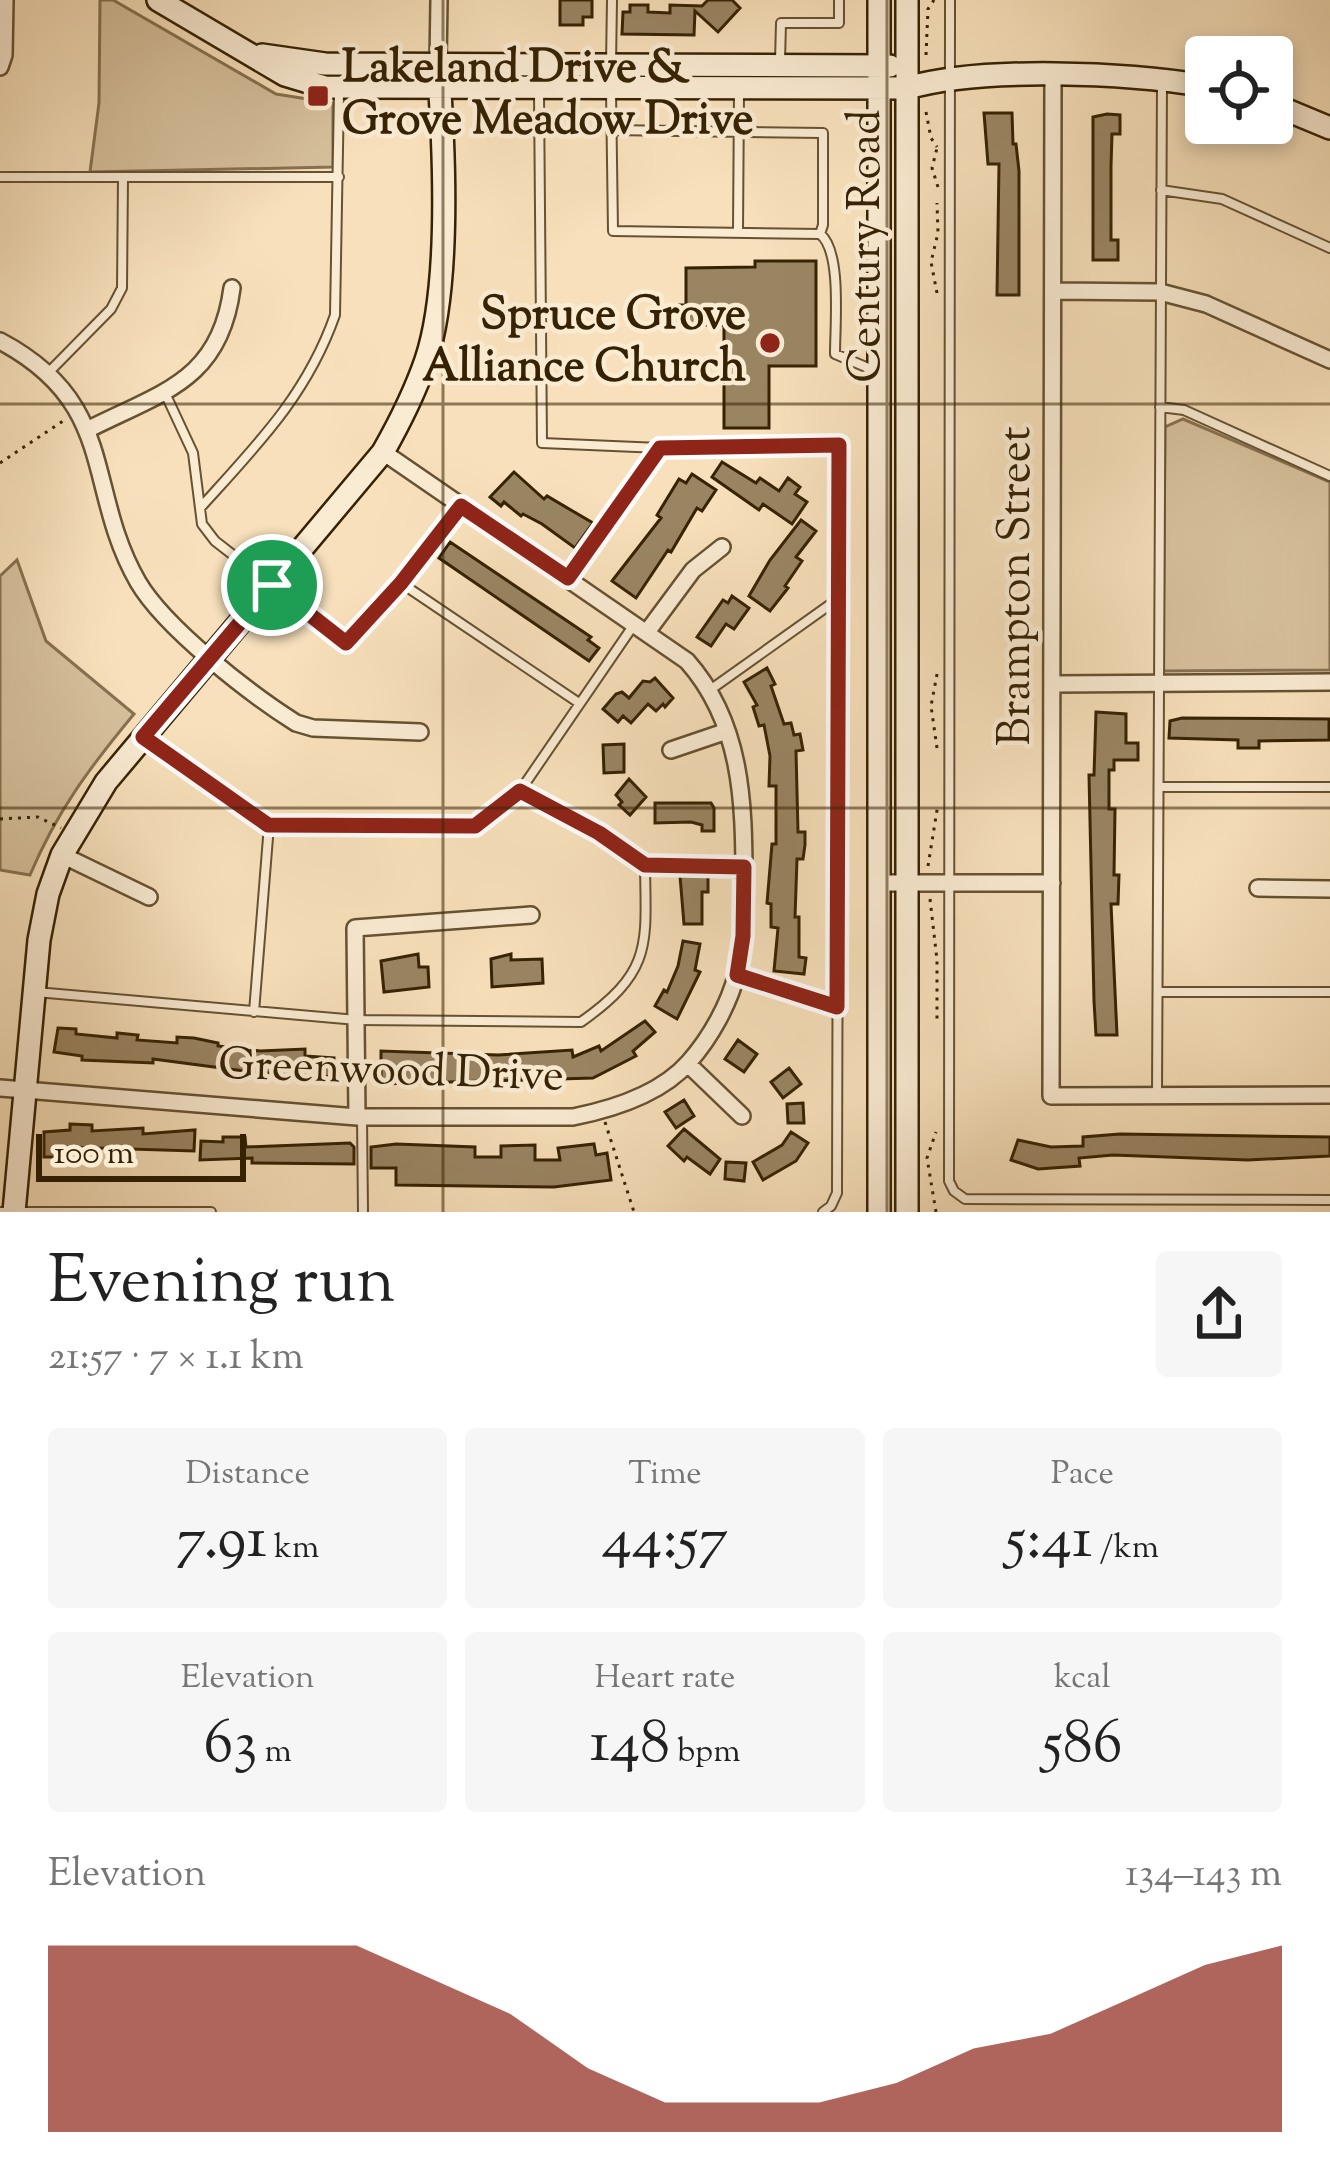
<!DOCTYPE html>
<html lang="en">
<head>
<meta charset="utf-8">
<style>
	body { margin:0; font-family:"Sorts Mill Goudy",serif; background:#f6f6f6; color:#222; height:100vh; display:flex; flex-direction:column; font-size:45px; white-space:nowrap }
	* { box-sizing:border-box; margin:0 }
	p { font-size:39px; color:#767676 }
	.icon { flex:none; width:66px; height:66px; fill:none; stroke:currentColor; stroke-width:2; stroke-linecap:round; stroke-linejoin:round }
	.map { position:relative; height:1212px; overflow:hidden }
	.details { display:flex; flex-direction:column; background:#fff; flex:1 }
	.details>* { flex:none }
	.controls { position:absolute; left:1185px; top:36px; display:grid; gap:24px }
	.controls a { display:grid; place-items:center; width:108px; height:108px; border-radius:12px; background:#fff; box-shadow:0 6px 18px #0003; font-size:60px }
	.scale { position:absolute; left:36px; bottom:30px; width:210px; box-sizing:border-box; padding-left:12px; border:6px solid #362203; border-top:0; font-size:33px; line-height:42px; white-space:nowrap; color:#362203; -webkit-text-stroke:9px #faebd3; paint-order:stroke }
	.pin { position:absolute; display:grid; place-items:center; width:102px; height:102px; color:#fff; margin:-51px; border:6px solid #fff; border-radius:50%; box-shadow:0 3px 12px #0007 }
	.round { display:grid; place-items:center; flex:none; width:126px; height:126px; border-radius:12px; background:#f6f6f6 }
	.summary { display:flex; align-items:center; justify-content:space-between; height:204px; padding:0 48px }
	h1 { font-size:66px; font-weight:600; line-height:90px }
	.metrics { display:grid; grid-template-columns:repeat(3,1fr); gap:18px; height:204px; padding:12px 48px }
	.metrics div { display:grid; align-content:center; border-radius:12px; background:#f6f6f6; text-align:center }
	.metrics b { font-size:60px; font-weight:600 }
	.metrics small { font-size:33px; font-weight:400 }
	.metrics p { font-size:33px }
	.chart { height:336px; padding:24px 48px }
	.chart p { display:flex; justify-content:space-between }
	.chart svg { width:100%; height:216px; margin-top:12px; fill:#8f2418; opacity:.7 }
	.map>svg:first-child { display:block }
	.green { fill:#d6c09c; stroke:#867150; stroke-width:3 }
	.building { fill:#9a8563; stroke:#362203; stroke-width:3 }
	.lines { fill:none; stroke-linecap:round; stroke-linejoin:round }
	.lane-casing { stroke:#665231; stroke-width:12 }
	.street-casing { stroke:#665231; stroke-width:20 }
	.secondary-casing { stroke:#362203; stroke-width:26 }
	.path { stroke:#362203; stroke-width:3; stroke-dasharray:3 6; stroke-linecap:butt }
	.lane { stroke:#faebd3; stroke-width:8 }
	.street { stroke:#faebd3; stroke-width:15 }
	.secondary { stroke:#faebd3; stroke-width:21 }
	.route-casing { stroke:#fff; stroke-width:24 }
	.route { stroke:#8f2418; stroke-width:15 }
	.grid { fill:none; stroke:#362203; stroke-width:3; stroke-opacity:0.55 }
	.poi-dot { fill:#8f2418; stroke:#faebd3; stroke-width:4.5 }
	.labels { text-anchor:middle; dominant-baseline:central; stroke-width:9; stroke-linejoin:round; paint-order:stroke }
	.poi-label { font-size:45px; font-weight:bold; fill:#362203; stroke:#faebd3; text-anchor:start }
	.street-label { font-size:45px; fill:#362203; stroke:#faebd3 }
</style>
</head>
<body>
<div class="map">
<svg width="1330" height="1212" viewBox="0 0 1330 1212">
	<rect width="100%" height="100%" fill="#f7e0bb"/>
	<filter id="stains"><feTurbulence type="fractalNoise" baseFrequency=".00167" numOctaves="4"/><feColorMatrix values="0 0 0 0 .2 0 0 0 0 .09 0 0 0 0 .02 0 0 0 .5 -.17"/></filter>
	<radialGradient id="worn" r=".72"><stop offset=".6" stop-color="#630" stop-opacity="0"/><stop offset="1" stop-color="#630" stop-opacity=".3"/></radialGradient>
	<path class="green" d="M 100,0 L 113,0 L 276,94 L 333,103 L 333,167 L 90,172 L 99,103 Z
		M 1183,419 L 1330,482 L 1330,670 L 1163,671 L 1165,427 Z
		M 17,560 L 46,641 L 134,714 C 90,767 57,811 30,875 L 0,870 L 0,576 Z"/>
	<path class="building" d="M 560,0 L 592,0 L 592,17 L 583,17 L 583,25 L 560,25 Z
		M 708,0 L 732,0 L 740,8 L 718,32 L 695,11 L 694,35 L 622,34 L 623,12 L 630,12 L 630,5 L 648,5 L 648,12 L 670,13 L 670,5 L 702,6 Z
		M 984,113 L 1012,113 L 1013,144 L 1016,144 L 1019,171 L 1019,295 L 997,295 L 999,164 L 988,164 Z
		M 1107,114 L 1120,115 L 1120,134 L 1112,134 L 1111,166 L 1111,240 L 1118,240 L 1118,260 L 1093,260 L 1093,117 Z
		M 755,261 L 816,261 L 816,366 L 769,366 L 769,428 L 724,428 L 724,325 L 678,325 L 678,305 L 686,305 L 686,268 L 755,267 Z
		M 722,462 L 756,483 L 760,478 L 779,491 L 788,478 L 800,487 L 795,494 L 807,502 L 792,524 L 763,504 L 759,510 L 712,477 Z
		M 514,472 L 544,499 L 547,496 L 593,523 L 575,548 L 542,524 L 523,514 L 521,516 L 504,502 L 501,506 L 490,497 Z
		M 692,474 L 716,490 L 702,511 L 697,508 L 671,552 L 668,550 L 636,598 L 612,581 L 661,518 L 657,515 L 679,479 L 686,483 Z
		M 801,520 L 816,531 L 796,557 L 802,561 L 785,586 L 788,588 L 770,611 L 749,596 L 770,560 Z
		M 450,542 L 591,637 L 588,640 L 599,648 L 589,661 L 439,558 Z
		M 732,596 L 749,608 L 734,629 L 726,624 L 711,646 L 697,637 L 723,600 L 728,603 Z
		M 767,668 L 775,684 L 771,686 L 784,724 L 791,723 L 794,735 L 800,734 L 803,750 L 796,751 L 798,832 L 805,832 L 805,845 L 803,859 L 797,859 L 795,917 L 799,917 L 799,957 L 806,958 L 804,974 L 774,971 L 778,928 L 771,927 L 771,904 L 767,903 L 772,844 L 776,844 L 776,786 L 769,786 L 770,756 L 764,725 L 759,726 L 753,707 L 757,705 L 744,682 Z
		M 655,678 L 673,698 L 665,707 L 663,704 L 656,711 L 648,704 L 631,723 L 623,716 L 618,722 L 603,709 L 616,694 L 622,692 L 629,698 L 643,681 L 650,682 Z
		M 1096,712 L 1126,714 L 1126,743 L 1138,743 L 1138,760 L 1114,760 L 1114,770 L 1109,770 L 1109,809 L 1115,809 L 1114,875 L 1119,875 L 1118,904 L 1111,904 L 1117,1035 L 1096,1035 L 1094,1001 L 1089,775 L 1094,775 Z
		M 1182,718 L 1329,719 L 1329,740 L 1259,741 L 1259,748 L 1238,748 L 1238,740 L 1169,738 L 1170,721 Z
		M 624,744 L 624,772 L 604,773 L 603,745 Z
		M 629,779 L 646,797 L 630,815 L 619,805 L 622,802 L 616,795 Z
		M 655,803 L 711,803 L 714,808 L 714,831 L 702,831 L 702,825 L 691,822 L 655,823 Z
		M 708,875 L 708,892 L 702,892 L 702,924 L 684,924 L 680,876 Z
		M 683,941 L 700,944 L 695,970 L 700,972 L 677,1019 L 655,1006 L 664,990 L 667,992 L 678,966 Z
		M 418,954 L 419,967 L 428,967 L 429,987 L 384,992 L 381,961 Z
		M 511,954 L 511,960 L 542,959 L 543,983 L 492,987 L 491,959 Z
		M 645,1021 L 655,1032 L 633,1051 L 636,1056 L 593,1078 L 381,1084 L 381,1051 L 498,1055 L 572,1050 L 573,1057 L 599,1046 L 601,1051 Z
		M 58,1028 L 76,1029 L 76,1034 L 117,1038 L 117,1033 L 138,1035 L 137,1040 L 177,1043 L 177,1037 L 194,1038 L 218,1043 L 218,1046 L 260,1051 L 305,1049 L 305,1056 L 334,1058 L 333,1077 L 252,1072 L 153,1059 L 153,1063 L 82,1060 L 82,1056 L 54,1052 Z
		M 738,1040 L 757,1054 L 744,1072 L 725,1059 Z
		M 789,1068 L 801,1084 L 783,1098 L 771,1082 Z
		M 684,1100 L 694,1116 L 676,1128 L 665,1112 Z
		M 803,1103 L 804,1123 L 788,1123 L 787,1104 Z
		M 70,1124 L 92,1125 L 92,1131 L 143,1128 L 143,1134 L 195,1130 L 194,1151 L 65,1147 L 65,1157 L 44,1157 L 44,1132 L 70,1130 Z
		M 684,1129 L 720,1159 L 710,1174 L 687,1157 L 684,1161 L 668,1146 Z
		M 791,1132 L 808,1143 L 796,1161 L 763,1180 L 753,1162 L 782,1145 Z
		M 1120,1134 L 1330,1137 L 1330,1156 L 1248,1160 L 1113,1155 L 1079,1158 L 1080,1166 L 1038,1169 L 1011,1160 L 1018,1140 L 1051,1147 L 1083,1146 L 1083,1137 Z
		M 223,1137 L 245,1137 L 246,1147 L 350,1143 L 354,1147 L 354,1164 L 252,1163 L 252,1158 L 200,1160 L 201,1141 L 223,1142 Z
		M 396,1144 L 475,1147 L 475,1157 L 501,1157 L 501,1146 L 535,1145 L 535,1160 L 560,1160 L 558,1148 L 594,1144 L 596,1155 L 607,1153 L 611,1180 L 554,1187 L 396,1185 L 396,1168 L 371,1168 L 371,1147 Z
		M 726,1162 L 746,1163 L 744,1181 L 725,1179 Z"/>
	<g class="lines">
		<defs>
			<path id="lane" d="M 950,0 L 949,1181 L 954,1191 L 965,1199 L 1330,1200
				M 780,61 L 781,23 L 839,23 L 839,0
				M 611,64 L 612,0
				M 611,91 L 613,231 L 820,234 C 842,251 835,324 835,354 L 866,367 L 875,377
				M 539,93 L 542,443 L 660,448 L 839,445 L 837,1193 L 831,1206 L 823,1212
				M 611,130 L 823,133 L 823,225 L 820,234
				M 0,177 L 339,177
				M 1161,190 L 1222,199 L 1330,248
				M 738,231 L 739,91
				M 47,374 L 111,309 L 122,288 L 123,177
				M 165,393 L 193,453 L 202,524 L 215,541 L 346,643 L 401,583 L 461,506
				M 1160,407 L 1184,410 L 1330,476
				M 201,507 C 257,445 307,395 335,315 L 339,93
				M 569,577 L 660,448
				M 401,583 L 579,703
				M 710,690 L 835,601
				M 144,738 L 269,825 L 474,826 L 520,791 L 633,626
				M 1159,787 L 1330,787
				M 645,865 L 742,867
				M 737,975 L 837,1007
				M 36,992 L 357,1020 L 581,1022 C 653,971 646,945 645,865 L 599,833 L 520,791
				M 1158,992 L 1330,992
				M 254,1012 L 269,825
				M 1157,1094 L 1162,83
				M 362,1118 L 363,1212
				M 0,1212 L 211,1212"/>
			<path id="street" d="M 438,64 L 439,0
				M 0,67 L 4,55 L 5,0
				M 1053,77 L 1051,1096 L 1330,1095
				M 1055,291 L 1160,292 L 1206,304 L 1330,360
				M 0,341 C 119,404 84,488 138,582 C 165,628 250,694 296,723 L 313,728 L 420,732
				M 87,430 C 162,392 220,381 232,288
				M 647,632 L 693,570 L 722,547
				M 1054,684 L 1330,682
				M 671,750 L 727,731
				M 62,855 L 149,897
				M 879,883 L 1052,883
				M 1258,888 L 1330,889
				M 688,1064 L 742,1116
				M 0,1088 L 357,1117 L 573,1117 C 613,1109 661,1094 689,1062 C 711,1037 729,1004 737,973 C 745,943 743,911 744,880 C 744,802 742,723 687,661 L 383,452
				M 357,1117 L 355,928 L 531,915"/>
			<path id="secondary" d="M 158,0 L 285,75 L 325,87 L 907,88 C 984,66 1127,73 1206,86
				M 262,55 L 325,64 L 890,66
				M 1272,104 L 1330,128
				M 14,1212 L 39,940 L 48,894 L 62,855 L 106,782 L 383,452 C 400,422 415,392 426,360 C 451,285 444,144 438,64
				M 879,1212 L 879,0
				M 907,1212 L 907,0"/>
		</defs>
		<use href="#lane" class="lane-casing"/>
		<use href="#street" class="street-casing"/>
		<use href="#secondary" class="secondary-casing"/>
		<path class="path" d="M 926,55 L 928,9 L 934,0
			M 926,112 L 931,138 L 937,147
			M 938,187 L 932,168 L 938,144
			M 937,293 L 931,262 L 938,233 L 937,203
			M 0,463 L 66,419
			M 937,748 L 931,706 L 938,669
			M 0,819 L 38,817 L 61,828
			M 928,866 L 938,804
			M 930,899 L 937,960 L 937,1021
			M 605,1122 L 634,1212
			M 936,1212 L 927,1158 L 936,1132"/>
		<use href="#lane" class="lane"/>
		<use href="#street" class="street"/>
		<use href="#secondary" class="secondary"/>
	</g>
	<g class="lines">
		<defs>
			<path id="route" d="M 839,445 L 837,1007 L 737,975 L 743,936 L 744,867 L 645,865 L 599,833 L 520,791 L 475,826 L 268,825 L 143,737 L 272,585 L 346,643 L 401,583 L 461,506 L 568,578 L 660,448 Z"/>
		</defs>
		<use href="#route" class="route-casing"/>
		<use href="#route" class="route"/>
	</g>
	<path class="grid" d="M 443,0 L 443,1212M 887,0 L 887,1212M 0,404 L 1330,404M 0,808 L 1330,808"/>
	<g class="poi-dot">
		<rect x="306" y="84" width="24" height="24" rx="6"/>
		<circle cx="770" cy="343" r="12"/>
	</g>
	<g class="labels">
		<g class="poi-label">
			<text x="342" y="70">Lakeland Drive &amp;<tspan x="342" dy="52">Grove Meadow Drive</tspan></text>
			<text x="746" y="317" text-anchor="end">Spruce Grove<tspan x="746" dy="52">Alliance Church</tspan></text>
		</g>
		<g class="street-label">
			<text transform="translate(868 246) rotate(-90)">Century Road</text>
			<text transform="translate(1018 586) rotate(-90)">Brampton Street</text>
			<text transform="translate(391 1073) rotate(2)">Greenwood Drive</text>
		</g>
	</g>
	<rect width="100%" height="100%" filter="url(#stains)"/>
	<rect width="100%" height="100%" fill="url(#worn)"/>
</svg>
<div class="controls">
<a><svg class="icon" aria-label="locate" viewBox="0 0 24 24"><circle cx="12" cy="12" r="6"/><path d="M12 2v4M12 18v4M2 12h4M18 12h4"/></svg></a>
</div>
<div class="scale">100 m</div>
<div class="pin" style="left:272px;top:585px;background:#1e9e55"><svg class="icon" aria-label="arrive" viewBox="0 0 24 24"><path d="M6 21V4h12l-3 4 3 4H6"/></svg></div>
</div>
<section class="details">
<div class="summary"><div><h1>Evening run</h1><p>21:57 · 7 × 1.1 km</p></div><a class="round"><svg class="icon" aria-label="share" viewBox="0 0 24 24"><path d="M12 15V3M7 8l5-5 5 5M5 13v7h14v-7"/></svg></a></div>
<div class="metrics">
<div><p>Distance</p><b>7.91<small> km</small></b></div>
<div><p>Time</p><b>44:57</b></div>
<div><p>Pace</p><b>5:41<small> /km</small></b></div>
</div>
<div class="metrics">
<div><p>Elevation</p><b>63<small> m</small></b></div>
<div><p>Heart rate</p><b>148<small> bpm</small></b></div>
<div><p>kcal</p><b>586</b></div>
</div>
<div class="chart"><p><span>Elevation</span>134–143 m</p>
<svg viewBox="0 0 160 44" preserveAspectRatio="none"><path d="M0 44V6L10 6L20 6L30 6L40 6L50 13L60 20L70 31L80 38L90 38L100 38L110 34L120 27L130 24L140 17L150 10L160 6V44z"/></svg>
</div>
</section>
</body>
</html>
